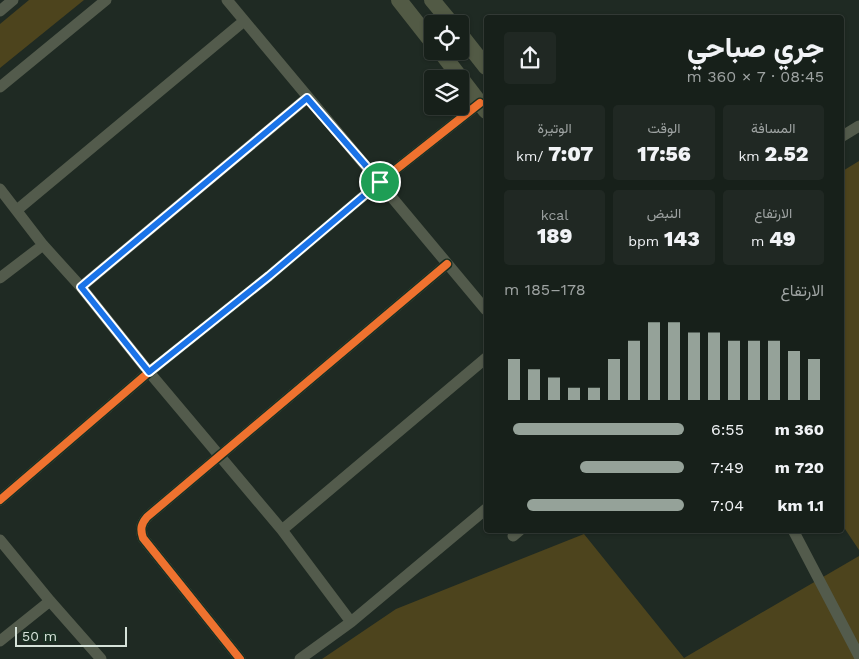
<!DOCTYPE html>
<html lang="ar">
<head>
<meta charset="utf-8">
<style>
	body { margin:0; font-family:"Work Sans",Vazirmatn,sans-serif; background:#202823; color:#f1f3f6; direction:rtl; height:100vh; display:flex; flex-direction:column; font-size:19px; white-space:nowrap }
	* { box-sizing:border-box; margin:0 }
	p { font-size:16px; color:#9ea3a2 }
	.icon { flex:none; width:28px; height:28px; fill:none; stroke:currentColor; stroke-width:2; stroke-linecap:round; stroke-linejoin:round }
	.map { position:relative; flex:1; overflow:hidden; direction:ltr }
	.sheet { position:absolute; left:484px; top:15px; width:360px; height:518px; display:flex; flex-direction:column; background:#17201a; border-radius:5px; box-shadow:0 1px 4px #0004,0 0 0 1px #363e39; direction:rtl }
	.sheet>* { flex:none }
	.controls { position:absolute; left:424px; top:15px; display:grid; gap:10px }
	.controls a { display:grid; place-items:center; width:45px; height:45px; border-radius:5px; background:#17201a; box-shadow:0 1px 4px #0004,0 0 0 1px #363e39; font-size:25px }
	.scale { position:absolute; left:15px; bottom:12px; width:112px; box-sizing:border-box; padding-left:5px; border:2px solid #d5e2d9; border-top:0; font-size:14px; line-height:18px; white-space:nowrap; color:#d5e2d9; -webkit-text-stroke:4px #1a2f22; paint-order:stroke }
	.pin { position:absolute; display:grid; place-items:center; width:42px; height:42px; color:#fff; margin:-21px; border:2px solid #fff; border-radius:50%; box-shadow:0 1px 5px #0007 }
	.round { display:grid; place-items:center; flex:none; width:52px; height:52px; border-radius:5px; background:#202823 }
	.headline { display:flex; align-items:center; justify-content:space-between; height:85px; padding:0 20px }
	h1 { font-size:28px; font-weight:800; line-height:38px }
	.figures { display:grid; grid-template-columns:repeat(3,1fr); gap:8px; height:85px; padding:5px 20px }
	.figures div { display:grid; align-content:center; border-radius:5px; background:#202823; text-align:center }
	.figures b { font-size:21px; font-weight:800 }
	.figures small { font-size:14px; font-weight:400 }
	.figures p { font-size:14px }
	.chart { height:140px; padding:10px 20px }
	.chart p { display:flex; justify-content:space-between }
	.chart svg { width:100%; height:90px; margin-top:5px; stroke:#95a299; stroke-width:6 }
	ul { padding:0 20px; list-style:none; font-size:16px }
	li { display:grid; grid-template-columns:80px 60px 1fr; align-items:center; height:38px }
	li i { height:12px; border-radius:6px; background:#95a299 }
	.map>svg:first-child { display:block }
	.green { fill:#4d441d }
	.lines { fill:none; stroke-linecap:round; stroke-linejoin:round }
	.street { stroke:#535b4c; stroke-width:11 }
	.secondary { stroke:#525a45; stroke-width:16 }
	.cycleway-casing { stroke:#1a2f22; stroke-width:11 }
	.cycleway { stroke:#ef722f; stroke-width:8 }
	.route-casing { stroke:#fff; stroke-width:10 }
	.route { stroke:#1a73e8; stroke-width:6 }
</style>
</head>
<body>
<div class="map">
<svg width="859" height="659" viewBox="0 0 859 659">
	<rect width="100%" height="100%" fill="#1f2a23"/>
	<path class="green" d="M 29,0 L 84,0 L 0,68 L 0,24 Z
		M 859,161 L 859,550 L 841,523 L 841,172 Z
		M 584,534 L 684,658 L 859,556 L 859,659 L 322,659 L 396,609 Z"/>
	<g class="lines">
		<path class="street" d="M 227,0 L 486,310
			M 0,11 L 13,0
			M 0,87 L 106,0
			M 841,137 L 859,126
			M 0,189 L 43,245 L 81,287 L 149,372 L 282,530 L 351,622
			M 17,210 L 244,21
			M 0,278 L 43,245
			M 81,287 L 307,98
			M 0,500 L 149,372 L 269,276 L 380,182 L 480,103
			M 282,530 L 486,358
			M 793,530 L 859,656
			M 513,536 L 520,530
			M 0,540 L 50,601 L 101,659
			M 0,641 L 50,601
			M 240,659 L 143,538 C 140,529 141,524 147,517 L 447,264
			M 300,659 L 351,622 L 486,509"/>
		<path class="secondary" d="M 399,0 L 432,42
			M 432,0 L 452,24
			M 460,34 L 486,67
			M 440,51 L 486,111"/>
		<defs>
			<path id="cycleway" d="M 0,500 L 149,372 L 269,276 L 380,182 L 480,103
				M 240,659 L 143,538 C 140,529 141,524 147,517 L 447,264"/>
		</defs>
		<use href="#cycleway" class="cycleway-casing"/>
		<use href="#cycleway" class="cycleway"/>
	</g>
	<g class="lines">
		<defs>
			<path id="route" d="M 307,98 L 380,182 L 269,276 L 149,372 L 81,287 Z"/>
		</defs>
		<use href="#route" class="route-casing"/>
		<use href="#route" class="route"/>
	</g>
</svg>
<div class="controls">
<a><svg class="icon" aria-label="locate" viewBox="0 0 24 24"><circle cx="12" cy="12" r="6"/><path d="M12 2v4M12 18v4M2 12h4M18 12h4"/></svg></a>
<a><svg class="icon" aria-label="layers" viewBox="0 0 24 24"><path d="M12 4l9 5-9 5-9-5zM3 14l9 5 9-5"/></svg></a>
</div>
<div class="scale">50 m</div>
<div class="pin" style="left:380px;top:182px;background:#1e9e55"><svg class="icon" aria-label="arrive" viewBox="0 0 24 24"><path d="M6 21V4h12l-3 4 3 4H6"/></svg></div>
<section class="sheet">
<div class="headline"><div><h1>جري صباحي</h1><p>08:45 · 7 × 360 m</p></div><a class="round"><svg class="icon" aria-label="share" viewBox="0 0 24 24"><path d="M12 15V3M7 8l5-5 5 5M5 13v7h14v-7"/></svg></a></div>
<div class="figures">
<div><p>المسافة</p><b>2.52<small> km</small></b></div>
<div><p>الوقت</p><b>17:56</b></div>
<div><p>الوتيرة</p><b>7:07<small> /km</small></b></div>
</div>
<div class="figures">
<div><p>الارتفاع</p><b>49<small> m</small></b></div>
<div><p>النبض</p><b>143<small> bpm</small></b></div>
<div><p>kcal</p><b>189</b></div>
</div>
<div class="chart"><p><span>الارتفاع</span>178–185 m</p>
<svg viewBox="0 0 160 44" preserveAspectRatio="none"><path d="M5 44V24M15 44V29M25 44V33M35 44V38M45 44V38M55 44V24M65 44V15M75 44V6M85 44V6M95 44V11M105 44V11M115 44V15M125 44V15M135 44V15M145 44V20M155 44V24"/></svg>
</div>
<ul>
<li><b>360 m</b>6:55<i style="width:95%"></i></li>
<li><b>720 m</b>7:49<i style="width:58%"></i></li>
<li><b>1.1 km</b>7:04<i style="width:87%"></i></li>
</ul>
</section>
</div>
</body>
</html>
